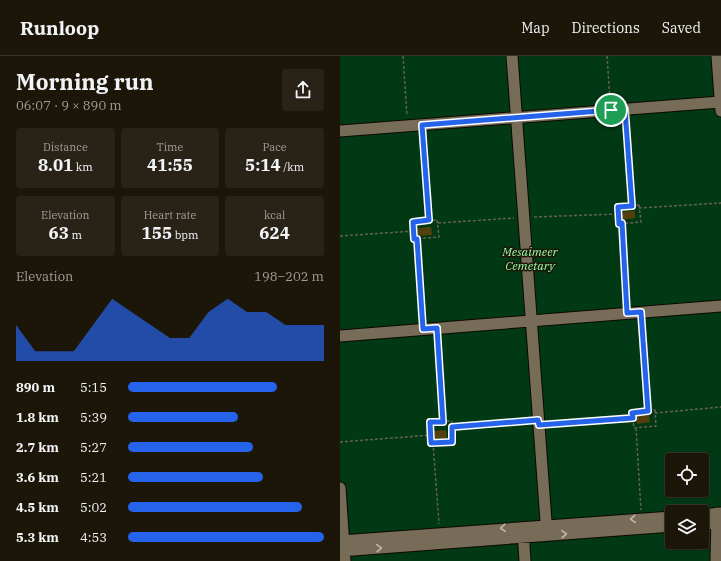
<!DOCTYPE html>
<html lang="en">
<head>
<meta charset="utf-8">
<style>
	body { margin:0; font-family:"IBM Plex Serif",serif; background:#292317; color:#f1f3f6; height:100vh; display:flex; flex-direction:column; font-size:15px; white-space:nowrap }
	* { box-sizing:border-box; margin:0 }
	p { font-size:13px; color:#a09f9c }
	.icon { flex:none; width:22px; height:22px; fill:none; stroke:currentColor; stroke-width:2; stroke-linecap:round; stroke-linejoin:round }
	.map { position:relative; flex:1; overflow:hidden }
	.drawer { display:flex; flex-direction:column; background:#1c1609; width:340px }
	.drawer>* { flex:none }
	.fabs { position:absolute; left:325px; top:397px; display:grid; gap:8px }
	.fabs a { display:grid; place-items:center; width:44px; height:44px; border-radius:4px; background:#1c1609; box-shadow:0 1px 3px #0004,0 0 0 1px #3a352a; font-size:20px }
	.pin { position:absolute; display:grid; place-items:center; width:34px; height:34px; color:#fff; margin:-17px; border:2px solid #fff; border-radius:50%; box-shadow:0 1px 4px #0007 }
	.round { display:grid; place-items:center; flex:none; width:42px; height:42px; border-radius:4px; background:#292317 }
	.headline { display:flex; align-items:center; justify-content:space-between; height:68px; padding:0 16px }
	h1 { font-size:22px; font-weight:700; line-height:30px }
	.figures { display:grid; grid-template-columns:repeat(3,1fr); gap:6px; height:68px; padding:4px 16px }
	.figures div { display:grid; align-content:center; border-radius:4px; background:#292317; text-align:center }
	.figures b { font-size:17px; font-weight:700 }
	.figures small { font-size:11px; font-weight:400 }
	.figures p { font-size:11px }
	.chart { height:112px; padding:8px 16px }
	.chart p { display:flex; justify-content:space-between }
	.chart svg { width:100%; height:72px; margin-top:4px; fill:#2563eb; opacity:.7 }
	ul { padding:0 16px; list-style:none; font-size:13px }
	li { display:grid; grid-template-columns:64px 48px 1fr; align-items:center; height:30px }
	li i { height:10px; border-radius:5px; background:#2563eb }
	header { display:flex; align-items:center; gap:24px; box-sizing:border-box; height:56px; padding:0 20px; background:#1c1609; border-bottom:1px solid #3a352a }
	header strong { font-size:19px }
	nav { display:flex; gap:22px; margin-inline-start:auto; font-size:14px }
	main { display:flex; flex:1; min-height:0 }
	.map>svg:first-child { display:block }
	.green { fill:#003914; fill-rule:evenodd }
	.building { fill:#53400c }
	.lines { fill:none; stroke-linecap:round; stroke-linejoin:round }
	.minor-casing { stroke:#0f0800; stroke-width:13 }
	.path { stroke:#676051; stroke-width:1.5; stroke-dasharray:3 2; stroke-linecap:butt }
	.minor { stroke:#766c58; stroke-width:11 }
	.oneway { stroke:#c0b9ab }
	.route-casing { stroke:#fff; stroke-width:8 }
	.route { stroke:#2563eb; stroke-width:5 }
	.labels { text-anchor:middle; dominant-baseline:central; stroke-width:3; stroke-linejoin:round; paint-order:stroke }
	.park-label { font-size:12px; font-style:italic; fill:#95fead; stroke:#1d1504 }
</style>
</head>
<body>
<header>
<strong>Runloop</strong>
<nav><a>Map</a><a>Directions</a><a>Saved</a></nav>
</header>
<main>
<section class="drawer">
<div class="headline"><div><h1>Morning run</h1><p>06:07 · 9 × 890 m</p></div><a class="round"><svg class="icon" aria-label="share" viewBox="0 0 24 24"><path d="M12 15V3M7 8l5-5 5 5M5 13v7h14v-7"/></svg></a></div>
<div class="figures">
<div><p>Distance</p><b>8.01<small> km</small></b></div>
<div><p>Time</p><b>41:55</b></div>
<div><p>Pace</p><b>5:14<small> /km</small></b></div>
</div>
<div class="figures">
<div><p>Elevation</p><b>63<small> m</small></b></div>
<div><p>Heart rate</p><b>155<small> bpm</small></b></div>
<div><p>kcal</p><b>624</b></div>
</div>
<div class="chart"><p><span>Elevation</span>198–202 m</p>
<svg viewBox="0 0 160 44" preserveAspectRatio="none"><path d="M0 44V22L10 38L20 38L30 38L40 22L50 6L60 14L70 22L80 30L90 30L100 14L110 6L120 14L130 14L140 22L150 22L160 22V44z"/></svg>
</div>
<ul>
<li><b>890 m</b>5:15<i style="width:76%"></i></li>
<li><b>1.8 km</b>5:39<i style="width:56%"></i></li>
<li><b>2.7 km</b>5:27<i style="width:64%"></i></li>
<li><b>3.6 km</b>5:21<i style="width:69%"></i></li>
<li><b>4.5 km</b>5:02<i style="width:89%"></i></li>
<li><b>5.3 km</b>4:53<i style="width:100%"></i></li>
</ul>
</section>
<div class="map">
<svg width="381" height="505" viewBox="0 0 381 505">
	<rect width="100%" height="100%" fill="#261e0c"/>
	<path class="green" d="M 0,0 L 381,0 L 381,505 L 0,505 ZM 332,404 L 362,404 L 362,434 L 332,434 ZM 332,456 L 362,456 L 362,486 L 332,486 Z"/>
	<path class="building" d="M 295,155 L 295,162 L 282,164 L 281,156 Z
		M 91,171 L 92,179 L 78,180 L 78,172 Z
		M 309,359 L 310,366 L 297,368 L 296,360 Z
		M 106,374 L 107,382 L 93,383 L 93,375 Z"/>
	<g class="lines">
		<defs>
			<path id="minor" d="M 172,0 L 207,479
				M 377,0 L 381,55
				M 0,75 L 380,46
				M 0,280 L 381,250
				M 0,432 L 5,505
				M 362,459 L 381,457
				M 362,468 L 381,466
				M 183,474 L 185,505
				M 0,485 L 332,461
				M 0,495 L 332,470
				M 376,505 L 377,457"/>
		</defs>
		<use href="#minor" class="minor-casing"/>
		<path class="path" d="M 63,0 L 67,60
			M 267,0 L 270,44
			M 286,63 L 292,150
			M 82,78 L 89,164
			M 299,149 L 301,166 L 279,168 L 278,151 Z
			M 299,152 L 381,147
			M 194,161 L 278,158
			M 97,164 L 99,181 L 74,183 L 73,165 Z
			M 98,167 L 174,162
			M 282,167 L 286,247
			M 0,180 L 74,175
			M 77,183 L 83,264
			M 302,266 L 308,355
			M 98,282 L 103,365
			M 315,354 L 316,370 L 294,372 L 292,357 Z
			M 315,357 L 381,351
			M 112,365 L 112,386 L 91,387 L 90,366 Z
			M 209,368 L 293,362
			M 112,371 L 190,365
			M 296,372 L 301,454
			M 0,386 L 91,379
			M 93,387 L 99,468"/>
		<use href="#minor" class="minor"/>
	</g>
	<defs><path id="oneway-chevron" d="M-2-3.5L2.5 0L-2 3.5" fill="none" stroke-width="1.6" stroke-linecap="round" stroke-linejoin="round"/></defs>
	<g class="oneway">
		<use href="#oneway-chevron" transform="translate(293 463) rotate(176)"/>
		<use href="#oneway-chevron" transform="translate(163 472) rotate(176)"/>
		<use href="#oneway-chevron" transform="translate(224 478) rotate(-4)"/>
		<use href="#oneway-chevron" transform="translate(39 492) rotate(-4)"/>
	</g>
	<g class="lines">
		<defs>
			<path id="route" d="M 285,53 L 292,150 L 278,151 L 279,168 L 282,167 L 287,257 L 301,256 L 308,355 L 292,357 L 293,362 L 199,369 L 198,364 L 112,371 L 112,386 L 91,387 L 90,366 L 103,366 L 97,272 L 83,273 L 77,183 L 74,183 L 73,166 L 89,164 L 82,69 Z"/>
		</defs>
		<use href="#route" class="route-casing"/>
		<use href="#route" class="route"/>
	</g>
	<g class="labels">
		<g class="park-label">
			<text x="190" y="195">Mesaimeer<tspan x="190" dy="14">Cemetary</tspan></text>
		</g>
	</g>
</svg>
<div class="fabs">
<a><svg class="icon" aria-label="locate" viewBox="0 0 24 24"><circle cx="12" cy="12" r="6"/><path d="M12 2v4M12 18v4M2 12h4M18 12h4"/></svg></a>
<a><svg class="icon" aria-label="layers" viewBox="0 0 24 24"><path d="M12 4l9 5-9 5-9-5zM3 14l9 5 9-5"/></svg></a>
</div>
<div class="pin" style="left:271px;top:54px;background:#1e9e55"><svg class="icon" aria-label="arrive" viewBox="0 0 24 24"><path d="M6 21V4h12l-3 4 3 4H6"/></svg></div>
</div>
</main>
</body>
</html>
